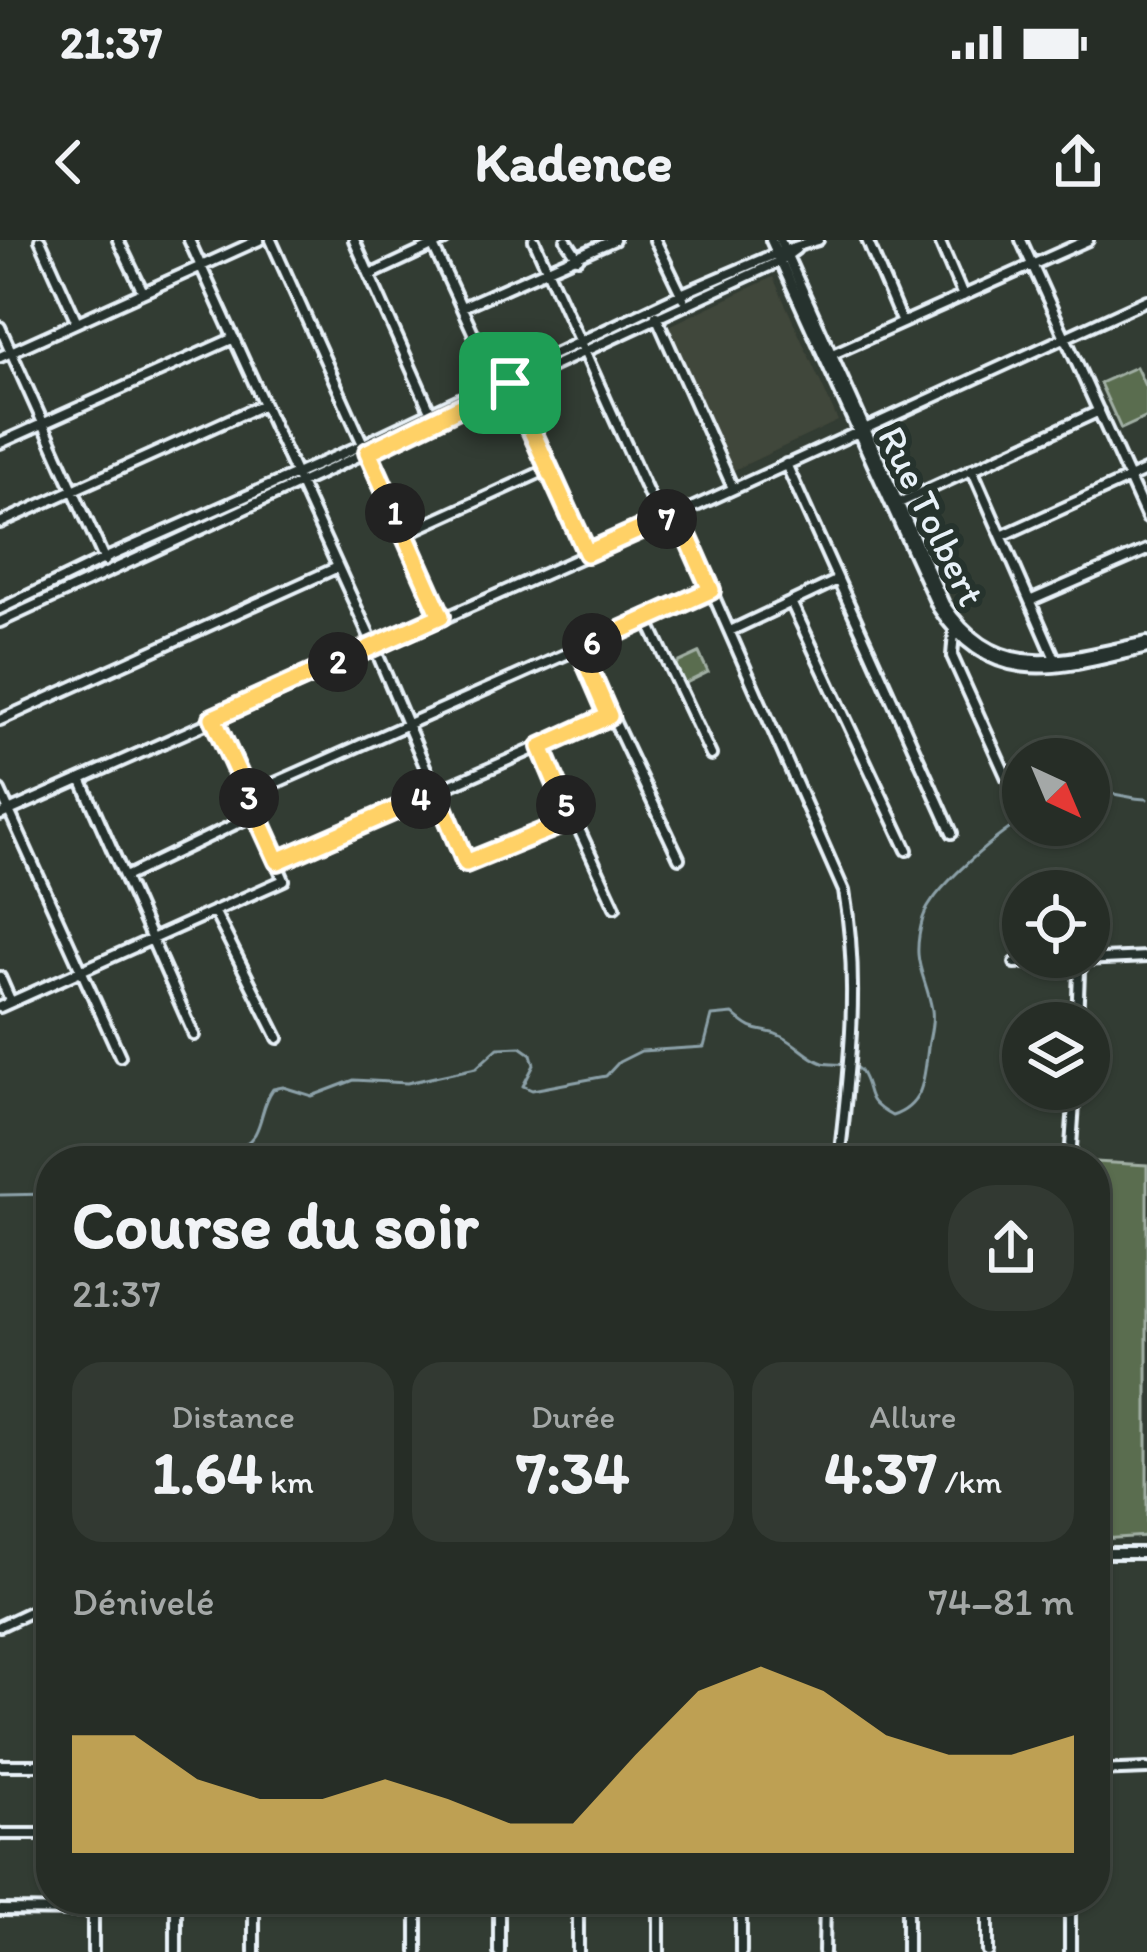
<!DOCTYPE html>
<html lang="fr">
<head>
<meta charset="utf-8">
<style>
	body { margin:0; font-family:Itim,sans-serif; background:#323932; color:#f1f3f6; height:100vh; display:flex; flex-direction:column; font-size:45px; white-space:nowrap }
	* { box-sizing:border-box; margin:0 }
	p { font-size:39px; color:#a4a8a7 }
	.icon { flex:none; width:66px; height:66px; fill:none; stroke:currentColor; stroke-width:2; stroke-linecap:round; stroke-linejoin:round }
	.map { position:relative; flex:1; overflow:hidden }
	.drawer { position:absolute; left:36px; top:906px; width:1074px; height:768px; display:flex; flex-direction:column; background:#262d26; border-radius:48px; box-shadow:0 3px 9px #0004,0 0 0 3px #424943 }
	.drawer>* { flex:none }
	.needle { width:78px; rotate:136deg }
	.buttons { position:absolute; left:1002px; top:498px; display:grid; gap:24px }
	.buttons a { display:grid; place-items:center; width:108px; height:108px; border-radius:50%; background:#262d26; box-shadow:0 3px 9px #0004,0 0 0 3px #424943; font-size:60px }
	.pin { position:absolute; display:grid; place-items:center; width:102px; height:102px; color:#fff; margin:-51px; border-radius:24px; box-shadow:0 6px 18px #0006 }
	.km { position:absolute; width:60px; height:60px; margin:-30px; border-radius:50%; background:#222; color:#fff; font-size:33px; line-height:60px; text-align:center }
	.round { display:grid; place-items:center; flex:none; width:126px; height:126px; border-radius:48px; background:#323932 }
	.headline { display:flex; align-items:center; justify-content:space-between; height:204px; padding:0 36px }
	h1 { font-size:66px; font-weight:800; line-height:90px }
	.figures { display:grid; grid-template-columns:repeat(3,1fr); gap:18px; height:204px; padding:12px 36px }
	.figures div { display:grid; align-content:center; border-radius:30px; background:#323932; text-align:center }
	.figures b { font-size:60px; font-weight:800 }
	.figures small { font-size:33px; font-weight:400 }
	.figures p { font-size:33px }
	.chart { height:336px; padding:24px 36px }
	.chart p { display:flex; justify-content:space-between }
	.chart svg { width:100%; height:216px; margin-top:12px; fill:#ffd166; opacity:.7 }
	.status { display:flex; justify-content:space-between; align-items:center; height:84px; padding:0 60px; background:#262d26; direction:ltr }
	.status svg { height:33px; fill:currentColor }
	header { display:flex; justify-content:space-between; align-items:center; height:156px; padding:0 36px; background:#262d26; font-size:54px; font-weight:800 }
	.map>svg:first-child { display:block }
	.built { fill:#40463a }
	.green { fill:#5a6d50; stroke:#a1afa4; stroke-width:3 }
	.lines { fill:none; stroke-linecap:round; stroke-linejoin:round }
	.stream { stroke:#8ca1a9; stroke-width:3 }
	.minor-casing { stroke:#e8f1f8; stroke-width:16 }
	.minor { stroke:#26332d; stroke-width:8 }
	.route-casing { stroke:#fff; stroke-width:24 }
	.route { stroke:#ffd166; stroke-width:15 }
	.labels { text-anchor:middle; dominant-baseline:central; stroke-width:12; stroke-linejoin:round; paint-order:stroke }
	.street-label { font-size:39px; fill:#e8f1f8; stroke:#26332d }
</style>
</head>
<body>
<div class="status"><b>21:37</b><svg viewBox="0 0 49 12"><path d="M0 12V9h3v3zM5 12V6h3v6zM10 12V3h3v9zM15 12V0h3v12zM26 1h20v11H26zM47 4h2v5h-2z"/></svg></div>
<header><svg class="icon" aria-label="back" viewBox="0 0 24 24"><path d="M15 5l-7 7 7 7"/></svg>Kadence<svg class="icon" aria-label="share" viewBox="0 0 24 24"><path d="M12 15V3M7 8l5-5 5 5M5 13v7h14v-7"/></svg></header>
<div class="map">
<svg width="1147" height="1712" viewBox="0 0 1147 1712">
	<rect width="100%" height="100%" fill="#323c33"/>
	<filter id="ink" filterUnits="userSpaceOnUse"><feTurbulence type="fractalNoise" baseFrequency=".00833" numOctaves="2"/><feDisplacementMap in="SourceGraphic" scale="24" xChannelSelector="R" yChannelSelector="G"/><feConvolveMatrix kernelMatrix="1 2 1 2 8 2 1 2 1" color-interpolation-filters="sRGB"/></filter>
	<g filter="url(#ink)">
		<path class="built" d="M 773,37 L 838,181 L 732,231 L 667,87 Z"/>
		<path class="green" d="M 1136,127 L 1147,150 L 1147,177 L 1121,189 L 1100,143 Z
			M 699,413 L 708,432 L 682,445 L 673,425 Z
			M 1095,922 L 1147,925 L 1147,1296 L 1101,1299 L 1095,1153 Z"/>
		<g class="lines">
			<path class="stream" d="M 1089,553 C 1105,549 1128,559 1147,559
				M 128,921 L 139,917 L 176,921
				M 192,921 C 213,918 242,914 255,894 C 263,880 262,864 273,849 L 283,847 L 312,856 L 354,840 L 407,843 L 476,828 L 498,808 L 521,807 L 531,814 L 534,825 L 523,846 L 532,850 L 606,836 L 619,822 L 641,811 L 704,807 L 712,776 L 733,774 C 759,798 758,785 783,797 C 797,804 808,818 823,823 C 834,826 852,821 860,831 C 874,853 861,859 892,876 C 925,865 924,837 928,807 C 930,794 934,783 932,770 C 925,731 910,724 923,678 C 932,649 996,596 1023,580
				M 0,955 L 51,954"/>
			<defs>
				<path id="minor" d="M 40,0 L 77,82
					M 118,0 L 143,52
					M 189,0 L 374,406 L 466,623 L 572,580
					M 271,0 L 441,377
					M 354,0 L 431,173
					M 534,0 L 661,282
					M 566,0 L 578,18
					M 655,0 L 683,58
					M 771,0 L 938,368 C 994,454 1064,427 1147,408
					M 780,0 L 944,364 C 999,447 1066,418 1147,402
					M 867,0 L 902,83
					M 939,0 L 963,56
					M 1021,0 L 1147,278
					M 433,6 L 496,142
					M 370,35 L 445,0
					M 462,67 L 614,0
					M 656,76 L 733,248
					M 0,87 L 105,321
					M 0,117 L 259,0
					M 826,117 L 1088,0
					M 508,140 L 587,313
					M 0,203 L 234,98
					M 786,224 L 952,593
					M 972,229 L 1056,421
					M 899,263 L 1099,171
					M 677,273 L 844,651 C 860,741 849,832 839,921
					M 0,283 L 262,165
					M 405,294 L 548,229
					M 1004,295 L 1147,230
					M 1032,360 L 1147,310
					M 791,362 L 907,610
					M 0,369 L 104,319 L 364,204 L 681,54 L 784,10 L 818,0
					M 646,377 L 711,515
					M 0,382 L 780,21 L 796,9
					M 730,391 L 838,340
					M 954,392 L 952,416 L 1007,538
					M 580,409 L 679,618
					M 0,480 L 338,327
					M 541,507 L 615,667
					M 81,539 L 194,795
					M 0,551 L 120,816
					M 248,555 L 711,350
					M 0,575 L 661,282 L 1147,60
					M 278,621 L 609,476
					M 125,637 L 256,574
					M 214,671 L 278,798
					M 1015,723 L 1147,717
					M 0,737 L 11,762
					M 0,767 L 284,640 L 213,477
					M 1077,783 L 1079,731 L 1084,723
					M 1070,921 L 1075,849
					M 1095,1313 L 1147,1313
					M 0,1386 L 51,1362
					M 0,1525 L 51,1525
					M 1095,1531 L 1147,1529
					M 0,1594 L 51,1594
					M 93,1659 L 93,1712
					M 499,1659 L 499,1712
					M 907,1659 L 907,1712
					M 988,1659 L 988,1712
					M 1070,1659 L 1070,1712
					M 0,1670 L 93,1671
					M 176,1712 L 176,1659
					M 254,1712 L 254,1659
					M 417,1712 L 417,1659
					M 578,1712 L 578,1659
					M 659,1712 L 659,1659
					M 741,1712 L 741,1659
					M 824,1712 L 825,1659"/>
			</defs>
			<use href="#minor" class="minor-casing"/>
			<use href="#minor" class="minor"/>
		</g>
	</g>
	<g class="lines" filter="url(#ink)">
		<defs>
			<path id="route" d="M 510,143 L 587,313 L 677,273 L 711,350 L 580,409 L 609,476 L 541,507 L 572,580 L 466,623 L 437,552 L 278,621 L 213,478 L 441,376 L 368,212 Z"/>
		</defs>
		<use href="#route" class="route-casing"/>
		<use href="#route" class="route"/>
	</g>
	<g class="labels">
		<g class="street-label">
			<text transform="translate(932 276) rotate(64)">Rue Tolbert</text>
		</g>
	</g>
</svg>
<div class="buttons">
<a><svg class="needle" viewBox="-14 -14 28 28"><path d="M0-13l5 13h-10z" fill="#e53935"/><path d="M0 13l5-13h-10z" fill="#a4a8a7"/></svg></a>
<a><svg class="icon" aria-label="locate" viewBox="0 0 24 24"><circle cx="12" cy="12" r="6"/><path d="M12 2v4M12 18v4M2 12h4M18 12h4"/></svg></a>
<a><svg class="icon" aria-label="layers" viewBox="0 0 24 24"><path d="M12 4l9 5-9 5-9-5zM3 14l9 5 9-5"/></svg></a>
</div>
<div class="pin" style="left:510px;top:143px;background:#1e9e55"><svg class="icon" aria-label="arrive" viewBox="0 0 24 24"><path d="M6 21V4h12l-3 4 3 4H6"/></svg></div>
<b class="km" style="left:395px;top:273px">1</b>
<b class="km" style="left:338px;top:422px">2</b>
<b class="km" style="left:249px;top:558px">3</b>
<b class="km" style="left:421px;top:559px">4</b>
<b class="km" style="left:566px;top:565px">5</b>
<b class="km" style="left:592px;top:403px">6</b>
<b class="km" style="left:667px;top:279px">7</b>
<section class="drawer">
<div class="headline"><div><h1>Course du soir</h1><p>21:37</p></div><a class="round"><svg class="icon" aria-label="share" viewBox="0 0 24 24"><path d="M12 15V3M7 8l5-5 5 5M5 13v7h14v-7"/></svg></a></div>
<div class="figures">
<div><p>Distance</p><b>1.64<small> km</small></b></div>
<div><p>Durée</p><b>7:34</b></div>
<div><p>Allure</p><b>4:37<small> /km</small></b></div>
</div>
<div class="chart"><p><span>Dénivelé</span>74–81 m</p>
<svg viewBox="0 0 160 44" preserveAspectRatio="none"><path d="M0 44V20L10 20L20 29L30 33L40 33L50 29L60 33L70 38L80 38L90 24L100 11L110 6L120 11L130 20L140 24L150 24L160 20V44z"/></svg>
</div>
</section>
</div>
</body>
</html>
